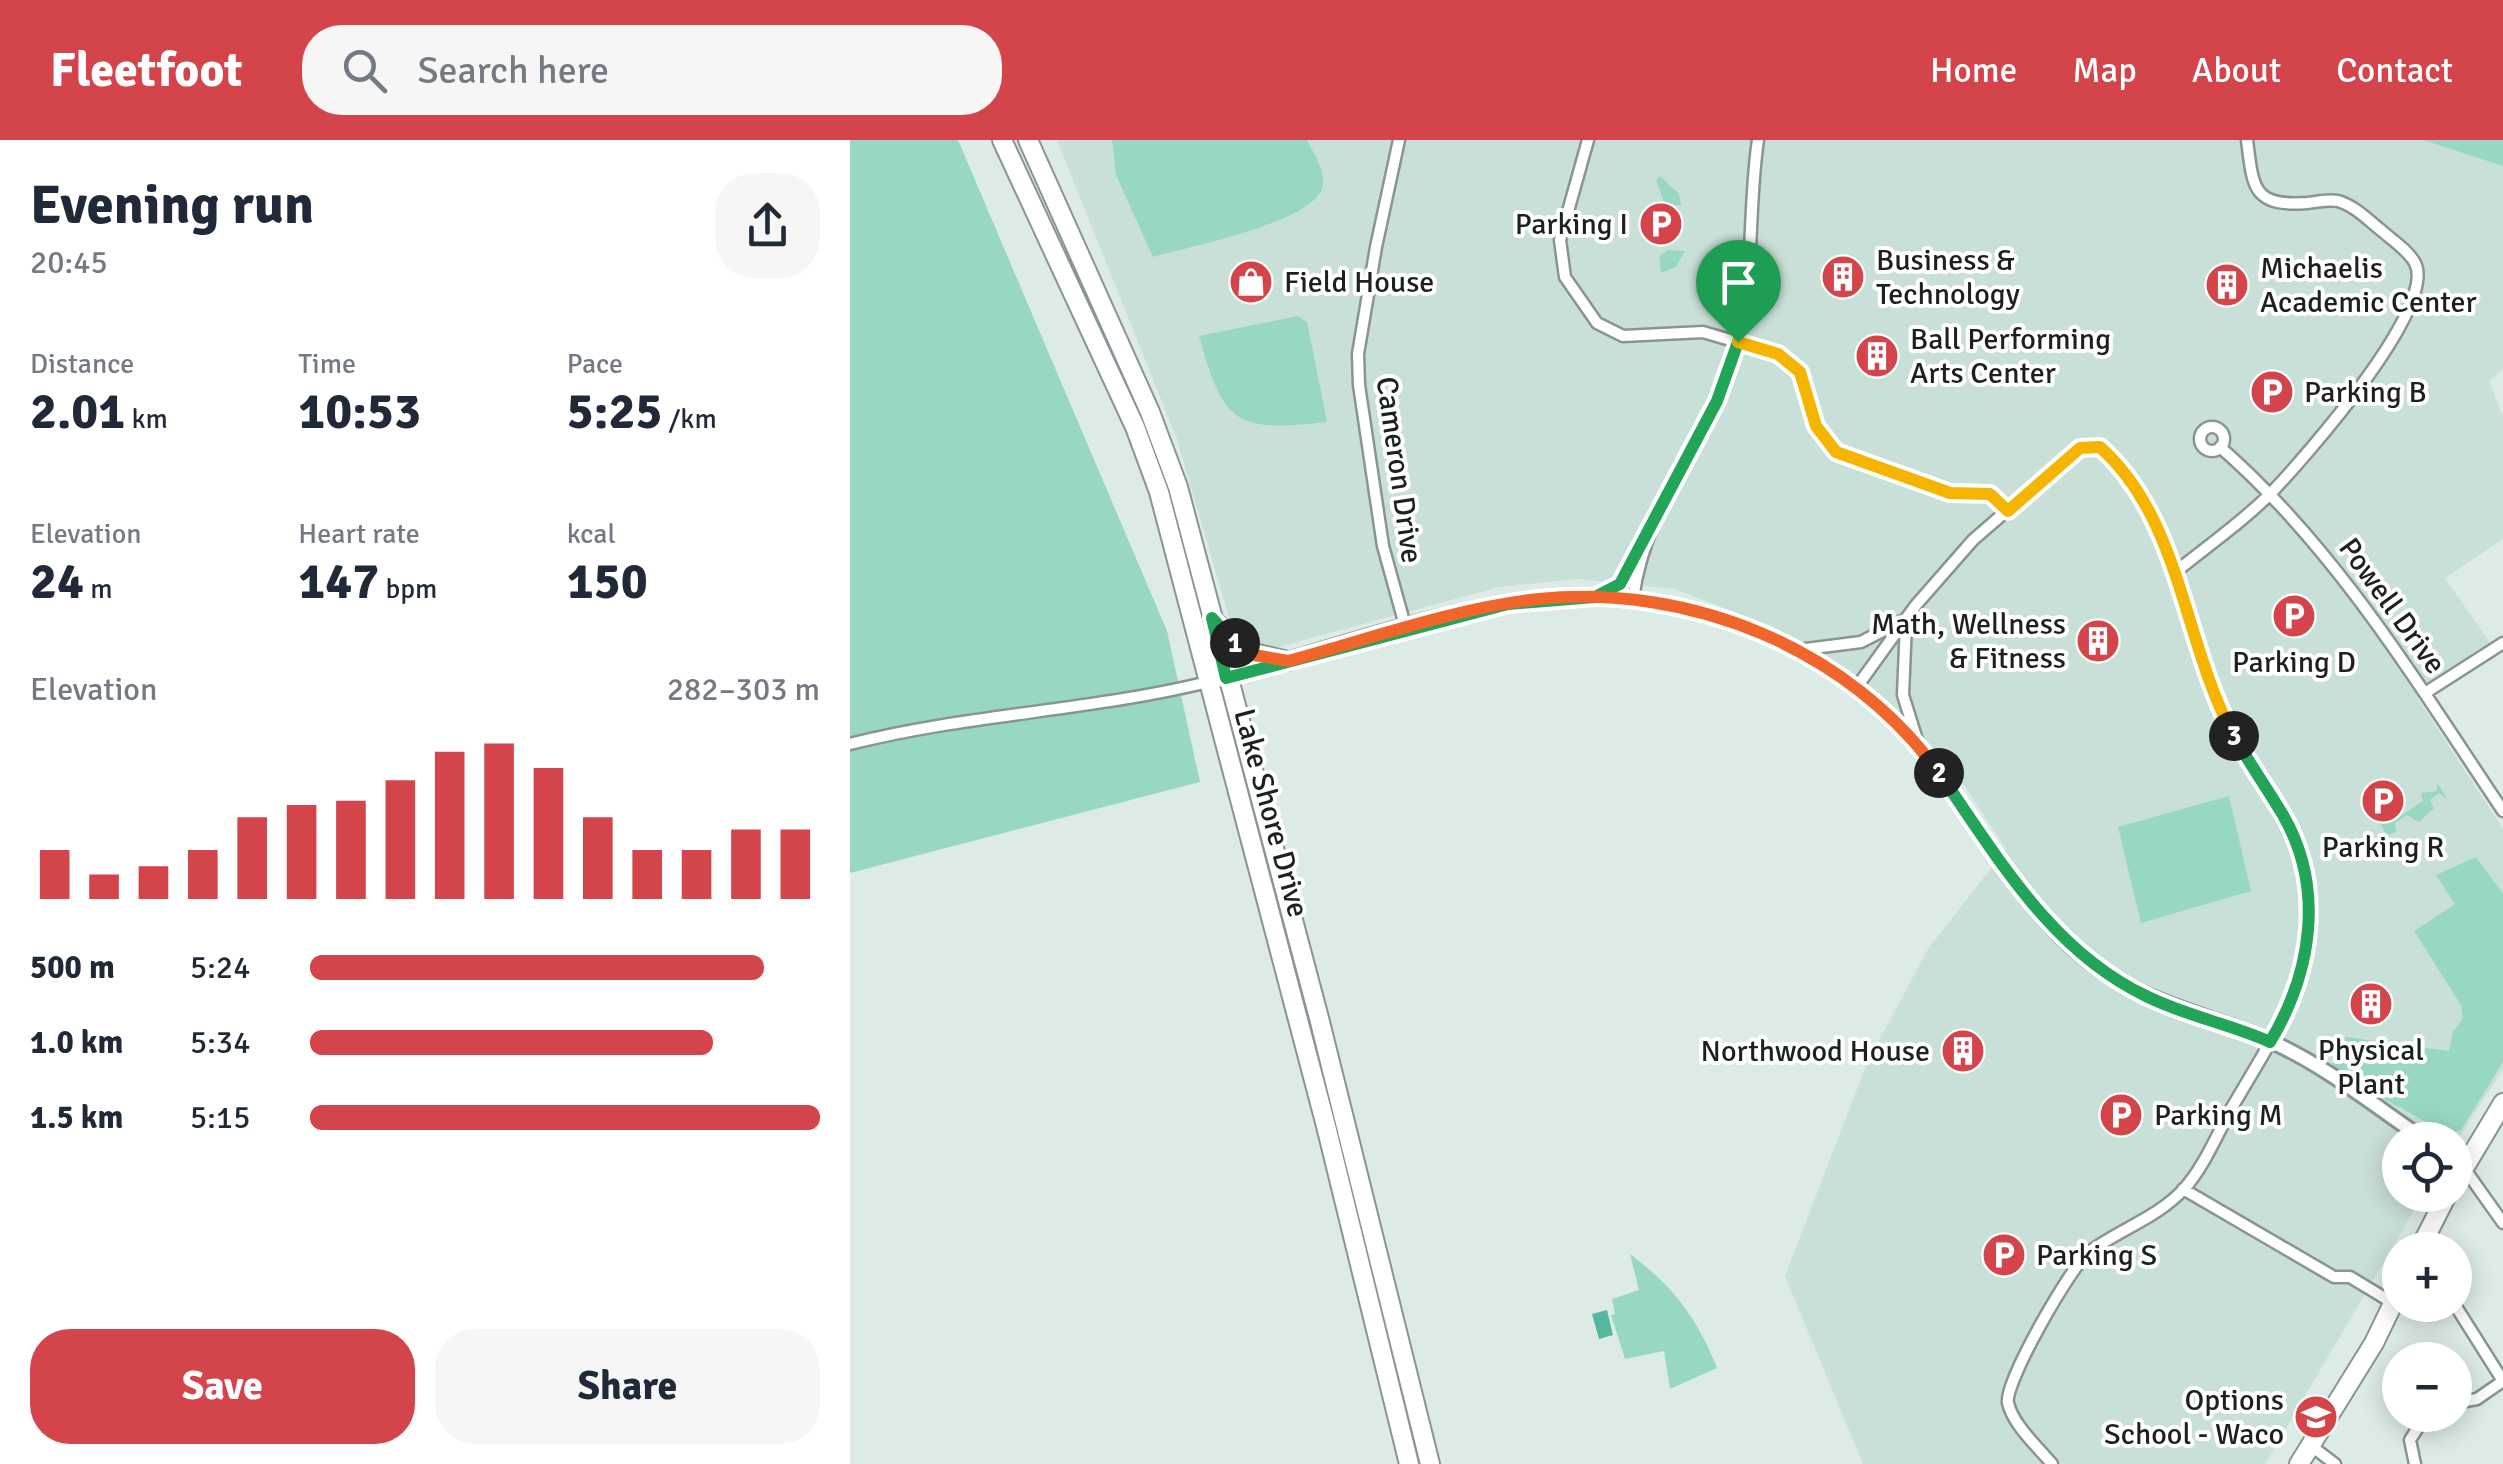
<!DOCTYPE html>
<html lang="en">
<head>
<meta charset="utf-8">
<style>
	body { margin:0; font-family:Signika,sans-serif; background:#f6f6f7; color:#1f2937; height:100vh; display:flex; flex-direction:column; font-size:38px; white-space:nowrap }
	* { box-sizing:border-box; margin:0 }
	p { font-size:32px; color:#747a83 }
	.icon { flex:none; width:55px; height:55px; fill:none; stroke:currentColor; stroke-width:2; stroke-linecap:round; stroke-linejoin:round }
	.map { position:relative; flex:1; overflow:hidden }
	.panel { display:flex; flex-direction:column; background:#fff; width:850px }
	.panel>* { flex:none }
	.controls { position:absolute; left:1532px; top:982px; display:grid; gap:20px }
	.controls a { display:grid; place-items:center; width:90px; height:90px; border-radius:50%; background:#fff; box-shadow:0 5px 25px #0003; font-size:50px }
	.pin { position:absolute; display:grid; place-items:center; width:85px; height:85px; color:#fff; margin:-102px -42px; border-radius:50% 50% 50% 0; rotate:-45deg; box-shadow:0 0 10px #0007 }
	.pin .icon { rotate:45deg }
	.km { position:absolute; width:50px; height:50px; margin:-25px; border-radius:50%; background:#222; color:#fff; font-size:28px; line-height:50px; text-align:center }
	.round { display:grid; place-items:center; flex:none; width:105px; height:105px; border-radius:40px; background:#f6f6f7 }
	.head { display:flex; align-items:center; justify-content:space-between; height:170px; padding:0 30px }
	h1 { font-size:55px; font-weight:800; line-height:75px }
	.figures { display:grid; grid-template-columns:repeat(3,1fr); gap:15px; height:170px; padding:10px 30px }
	.figures div { display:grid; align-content:center }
	.figures b { font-size:50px; font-weight:800 }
	.figures small { font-size:28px; font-weight:400 }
	.figures p { font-size:28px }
	.chart { height:280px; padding:20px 30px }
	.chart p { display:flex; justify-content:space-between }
	.chart svg { width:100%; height:180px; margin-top:10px; stroke:#d4454b; stroke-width:6 }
	.primary-button { display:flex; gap:20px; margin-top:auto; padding:20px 30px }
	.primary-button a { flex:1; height:115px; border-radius:40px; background:#d4454b; color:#fff; font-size:40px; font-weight:800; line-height:115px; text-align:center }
	.primary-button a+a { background:#f6f6f7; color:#1f2937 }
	ul { padding:0 30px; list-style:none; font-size:32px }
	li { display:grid; grid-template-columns:160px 120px 1fr; align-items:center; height:75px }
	li i { height:25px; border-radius:12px; background:#d4454b }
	header { display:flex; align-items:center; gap:60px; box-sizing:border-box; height:140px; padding:0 50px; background:#d4454b; color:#fff }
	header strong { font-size:48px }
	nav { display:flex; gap:55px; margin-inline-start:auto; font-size:35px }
	.search { width:700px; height:90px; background:#f6f6f7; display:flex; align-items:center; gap:25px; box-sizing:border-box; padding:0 35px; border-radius:40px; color:#747a83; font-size:38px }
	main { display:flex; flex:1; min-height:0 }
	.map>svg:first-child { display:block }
	.built { fill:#c9e0d8 }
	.green { fill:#98d8c3 }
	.water { fill:#55b79b }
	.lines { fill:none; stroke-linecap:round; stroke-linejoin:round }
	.minor-casing { stroke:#889590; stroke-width:15 }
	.tertiary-casing { stroke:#889590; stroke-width:18 }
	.primary-casing { stroke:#889590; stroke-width:22 }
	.minor { stroke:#fff; stroke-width:10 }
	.tertiary { stroke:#fff; stroke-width:12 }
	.primary { stroke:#fff; stroke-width:18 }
	.split-1-casing { stroke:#fff; stroke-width:20 }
	.split-2-casing { stroke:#fff; stroke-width:20 }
	.split-3-casing { stroke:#fff; stroke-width:20 }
	.split-4-casing { stroke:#fff; stroke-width:20 }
	.split-1 { stroke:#22a559; stroke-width:12 }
	.split-2 { stroke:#f0652b; stroke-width:12 }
	.split-3 { stroke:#22a559; stroke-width:12 }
	.split-4 { stroke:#f5b400; stroke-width:12 }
	.labels { text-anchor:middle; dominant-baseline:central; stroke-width:8; stroke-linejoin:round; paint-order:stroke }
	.poi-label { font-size:30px; fill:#1c211f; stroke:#fff; text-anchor:start }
	.street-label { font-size:30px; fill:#1c211f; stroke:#fff }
</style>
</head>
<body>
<header>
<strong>Fleetfoot</strong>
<div class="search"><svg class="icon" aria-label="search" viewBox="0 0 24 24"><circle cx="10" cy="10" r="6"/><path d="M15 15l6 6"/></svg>Search here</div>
<nav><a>Home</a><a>Map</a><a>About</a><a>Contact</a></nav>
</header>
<main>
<section class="panel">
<div class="head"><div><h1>Evening run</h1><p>20:45</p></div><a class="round"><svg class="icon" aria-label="share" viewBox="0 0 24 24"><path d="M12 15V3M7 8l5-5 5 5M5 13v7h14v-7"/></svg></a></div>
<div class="figures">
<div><p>Distance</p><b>2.01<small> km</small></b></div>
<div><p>Time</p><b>10:53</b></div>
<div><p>Pace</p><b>5:25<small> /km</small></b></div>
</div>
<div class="figures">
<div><p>Elevation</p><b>24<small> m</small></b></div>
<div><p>Heart rate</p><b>147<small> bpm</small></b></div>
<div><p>kcal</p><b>150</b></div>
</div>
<div class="chart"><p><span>Elevation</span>282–303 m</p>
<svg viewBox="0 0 160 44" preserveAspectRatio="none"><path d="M5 44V32M15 44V38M25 44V36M35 44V32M45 44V24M55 44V21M65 44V20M75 44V15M85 44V8M95 44V6M105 44V12M115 44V24M125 44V32M135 44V32M145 44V27M155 44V27"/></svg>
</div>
<ul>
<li><b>500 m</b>5:24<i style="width:89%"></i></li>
<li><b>1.0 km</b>5:34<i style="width:79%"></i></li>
<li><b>1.5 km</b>5:15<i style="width:100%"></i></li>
</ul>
<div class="primary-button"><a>Save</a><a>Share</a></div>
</section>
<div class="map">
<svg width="1653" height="1324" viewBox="0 0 1653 1324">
	<rect width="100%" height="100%" fill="#ddebe6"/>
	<path class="built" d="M 207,0 L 1578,0 L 1653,26 L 1653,229 L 1639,241 L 1653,277 L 1653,399 L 1595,438 L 1643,507 L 1567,557 L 1653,689 L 1653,929 L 1605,1004 L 1605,1000 L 1550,1000 L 1550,1055 L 1573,1055 L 1415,1324 L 1013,1324 L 935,1136 L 1017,923 L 1078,809 L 1156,709 L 1105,631 L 1033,557 L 921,486 L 825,449 L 727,439 L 649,447 L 421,509 L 395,504 L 382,488 L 327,299 Z"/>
	<path class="green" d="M 0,0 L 108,0 L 317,491 L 350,642 L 0,733 Z
		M 262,0 L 457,0 C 463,12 475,30 473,44 C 470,82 337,107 303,117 L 266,35 Z
		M 1573,0 L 1653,0 L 1653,26 Z
		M 810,36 L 829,54 L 831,65 L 815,65 L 806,40 Z
		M 818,110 L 835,111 L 826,127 L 811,133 L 809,116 Z
		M 448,176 L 457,182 L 477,282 C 386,292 374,285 349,196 Z
		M 1587,642 L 1597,659 L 1589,653 L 1580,660 L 1584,668 L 1569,682 L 1557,675 L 1544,684 L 1547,691 L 1537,696 L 1529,680 L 1537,676 L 1543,681 L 1573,661 L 1571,653 L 1587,651 Z
		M 1379,656 L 1401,751 L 1291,783 L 1268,687 Z
		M 1626,717 L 1653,754 L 1653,922 L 1611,990 L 1598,994 L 1480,929 L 1496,897 L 1599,911 L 1603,892 L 1613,878 L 1611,865 L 1564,791 L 1605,764 L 1586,735 Z
		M 780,1114 C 823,1146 848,1179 867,1228 L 820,1249 L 814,1211 L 775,1219 L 761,1175 L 765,1174 L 762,1159 L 789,1150 Z"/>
	<path class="water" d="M 757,1170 L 763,1195 L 749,1199 L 742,1174 Z"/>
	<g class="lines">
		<defs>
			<path id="minor" d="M 549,0 L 526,107 L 508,214 L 509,245 L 533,406 L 556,489
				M 738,0 L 710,100 L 715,137 L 747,183 L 773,196 L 853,192 L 928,214 L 951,232 L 966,286 L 986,312 L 1100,353 L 1140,354 L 1158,371
				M1350 299a12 12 0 1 1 24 0a12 12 0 1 1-24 0Z
				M 1370,307 C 1487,409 1567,543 1653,671
				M 1323,434 C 1356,407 1394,381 1423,351 C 1455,317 1588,167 1565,123 C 1558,110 1542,100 1532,91 C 1518,80 1505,66 1488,61 C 1479,59 1467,62 1457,63 C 1402,67 1403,47 1397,0
				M 745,457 L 770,444 L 784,425
				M 783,459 C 795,366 853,305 882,220 C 906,151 897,72 908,0
				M 1056,483 L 1053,555 L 1068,603
				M 948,510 L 1011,502 L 1052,481
				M 1006,548 L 1066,465 L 1123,400 L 1229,308 L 1250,307 C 1322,373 1328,473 1364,559 C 1396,633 1455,686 1459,770 C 1463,845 1415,909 1380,971 C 1366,997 1353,1028 1334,1049 C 1307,1078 1270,1089 1239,1112 C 1221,1126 1154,1243 1158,1263 C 1163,1285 1188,1307 1202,1324
				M 1575,553 L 1653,503
				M 0,604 C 118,574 240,571 358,542
				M 1614,1028 L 1653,1083
				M 1333,1049 L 1484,1137 L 1500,1137 L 1543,1163
				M 1605,1165 L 1653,1241
				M 1605,1263 L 1627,1259 L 1653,1241
				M 1460,1305 L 1485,1324
				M 1565,1324 L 1560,1300 L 1576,1275"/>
			<path id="tertiary" d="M 358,542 C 467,515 577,471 688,459 C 824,445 965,495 1058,596 C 1121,664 1159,754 1231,815 C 1287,862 1356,873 1422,902 C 1477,927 1525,966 1575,1000"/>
			<path id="primary" d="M 152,0 L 285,287 L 309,352 L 476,986 L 559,1324
				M 178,0 L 300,272 L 328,347 L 469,878 L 580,1324
				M 363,480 L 395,511 L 438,521
				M 1605,1043 L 1653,963
				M 1569,1110 L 1597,1055
				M 1449,1324 L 1524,1203 L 1550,1149"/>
		</defs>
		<use href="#minor" class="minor-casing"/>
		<use href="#tertiary" class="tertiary-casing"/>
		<use href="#primary" class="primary-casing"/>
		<use href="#minor" class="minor"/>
		<use href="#tertiary" class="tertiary"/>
		<use href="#primary" class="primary"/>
	</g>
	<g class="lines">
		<defs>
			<path id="split-1" d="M 385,503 L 362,478 L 376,538 L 658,464 L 745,457 L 770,444 L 867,261 L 888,202"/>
			<path id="split-2" d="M 385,503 L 404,515 L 438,521 C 520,499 605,468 689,459 C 840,444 999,508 1089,633"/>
			<path id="split-3" d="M 1089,633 C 1148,717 1200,810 1296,856 C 1336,876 1380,884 1420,902 C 1462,832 1475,748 1433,675 C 1417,648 1399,623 1384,596"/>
			<path id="split-4" d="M 888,202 L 928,214 L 950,232 L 966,286 L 986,312 L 1100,353 L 1140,354 L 1158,371 L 1230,308 L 1250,307 C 1332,380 1333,504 1384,596"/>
		</defs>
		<use href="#split-1" class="split-1-casing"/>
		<use href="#split-2" class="split-2-casing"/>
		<use href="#split-3" class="split-3-casing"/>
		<use href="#split-4" class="split-4-casing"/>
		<use href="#split-1" class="split-1"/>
		<use href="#split-2" class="split-2"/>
		<use href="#split-3" class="split-3"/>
		<use href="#split-4" class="split-4"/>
	</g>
	<defs>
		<symbol id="parking-disc" viewBox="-11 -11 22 22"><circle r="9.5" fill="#d4454b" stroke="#fff"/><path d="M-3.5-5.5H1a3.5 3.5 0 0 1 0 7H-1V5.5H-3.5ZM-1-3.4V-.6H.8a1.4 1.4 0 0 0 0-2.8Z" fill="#fff"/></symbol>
		<symbol id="building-disc" viewBox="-11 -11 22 22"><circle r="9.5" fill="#d4454b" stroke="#fff"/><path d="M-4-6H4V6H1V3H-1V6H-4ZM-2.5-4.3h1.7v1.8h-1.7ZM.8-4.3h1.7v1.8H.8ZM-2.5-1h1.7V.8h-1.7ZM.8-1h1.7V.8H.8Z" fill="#fff"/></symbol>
		<symbol id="shop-disc" viewBox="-11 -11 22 22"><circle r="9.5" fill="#d4454b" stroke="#fff"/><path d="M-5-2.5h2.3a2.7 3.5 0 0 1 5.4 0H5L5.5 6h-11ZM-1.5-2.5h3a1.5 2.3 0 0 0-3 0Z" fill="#fff"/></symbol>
		<symbol id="school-disc" viewBox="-11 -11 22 22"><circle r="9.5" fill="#d4454b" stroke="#fff"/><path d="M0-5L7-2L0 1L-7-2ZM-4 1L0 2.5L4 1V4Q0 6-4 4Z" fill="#fff"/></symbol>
	</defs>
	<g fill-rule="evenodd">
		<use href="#parking-disc" x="786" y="59" width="50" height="50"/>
		<use href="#building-disc" x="968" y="112" width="50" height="50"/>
		<use href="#shop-disc" x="376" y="117" width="50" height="50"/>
		<use href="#building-disc" x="1352" y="120" width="50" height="50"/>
		<use href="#building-disc" x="1002" y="191" width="50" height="50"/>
		<use href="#parking-disc" x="1397" y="227" width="50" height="50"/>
		<use href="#parking-disc" x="1419" y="451" width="50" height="50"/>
		<use href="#building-disc" x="1223" y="476" width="50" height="50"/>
		<use href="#parking-disc" x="1508" y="636" width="50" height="50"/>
		<use href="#building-disc" x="1496" y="839" width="50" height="50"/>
		<use href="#building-disc" x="1088" y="886" width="50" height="50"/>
		<use href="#parking-disc" x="1246" y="950" width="50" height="50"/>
		<use href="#parking-disc" x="1129" y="1090" width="50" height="50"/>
		<use href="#school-disc" x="1441" y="1252" width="50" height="50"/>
	</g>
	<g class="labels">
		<g class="poi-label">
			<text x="778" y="84" text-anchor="end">Parking I</text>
			<text x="1026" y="120">Business &amp;<tspan x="1026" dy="34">Technology</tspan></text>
			<text x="1410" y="128">Michaelis<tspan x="1410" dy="34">Academic Center</tspan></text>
			<text x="434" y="142">Field House</text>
			<text x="1060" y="199">Ball Performing<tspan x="1060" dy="34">Arts Center</tspan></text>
			<text x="1454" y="252">Parking B</text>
			<text x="1216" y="484" text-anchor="end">Math, Wellness<tspan x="1216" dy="34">&amp; Fitness</tspan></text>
			<text x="1444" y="522" text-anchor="middle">Parking D</text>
			<text x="1533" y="707" text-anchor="middle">Parking R</text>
			<text x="1521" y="910" text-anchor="middle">Physical<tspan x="1521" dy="34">Plant</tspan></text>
			<text x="1080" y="911" text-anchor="end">Northwood House</text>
			<text x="1304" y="975">Parking M</text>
			<text x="1186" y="1115">Parking S</text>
			<text x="1434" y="1260" text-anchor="end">Options<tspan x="1434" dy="34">School - Waco</tspan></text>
		</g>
		<g class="street-label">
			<text transform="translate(549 330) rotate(82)">Cameron Drive</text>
			<text transform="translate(1542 466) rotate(54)">Powell Drive</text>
			<text transform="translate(421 673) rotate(75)">Lake Shore Drive</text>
		</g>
	</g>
</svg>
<div class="controls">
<a><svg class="icon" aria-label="locate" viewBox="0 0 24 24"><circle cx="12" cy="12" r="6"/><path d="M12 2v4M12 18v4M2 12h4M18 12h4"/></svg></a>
<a>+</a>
<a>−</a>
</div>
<div class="pin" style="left:888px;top:202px;background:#1e9e55"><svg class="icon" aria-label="arrive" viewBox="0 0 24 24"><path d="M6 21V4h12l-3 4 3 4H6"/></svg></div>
<b class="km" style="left:385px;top:503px">1</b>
<b class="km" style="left:1089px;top:633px">2</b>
<b class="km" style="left:1384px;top:596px">3</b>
</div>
</main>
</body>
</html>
